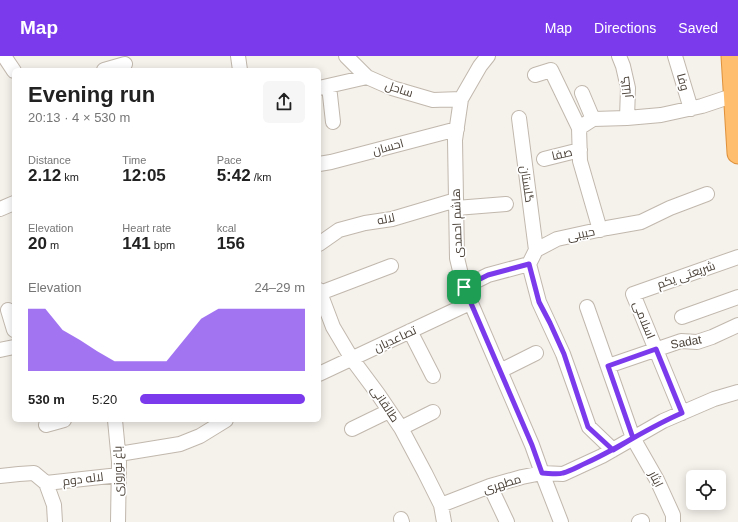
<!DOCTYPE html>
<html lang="en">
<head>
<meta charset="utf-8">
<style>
	body { margin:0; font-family:Helvetica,Cairo,sans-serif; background:#f6f6f6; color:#222; height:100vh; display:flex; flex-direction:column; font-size:15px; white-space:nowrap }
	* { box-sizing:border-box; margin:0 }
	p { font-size:13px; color:#767676 }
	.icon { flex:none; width:22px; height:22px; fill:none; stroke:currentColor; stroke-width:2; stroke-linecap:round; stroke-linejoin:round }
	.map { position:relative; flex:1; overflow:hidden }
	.drawer { position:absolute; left:12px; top:12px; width:309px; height:354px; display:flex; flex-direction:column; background:#fff; border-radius:6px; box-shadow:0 2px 10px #0003 }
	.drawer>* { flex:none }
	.tools { position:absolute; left:686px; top:414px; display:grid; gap:8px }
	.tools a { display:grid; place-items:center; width:40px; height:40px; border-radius:6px; background:#fff; box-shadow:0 2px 10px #0003; font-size:20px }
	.pin { position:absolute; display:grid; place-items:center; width:34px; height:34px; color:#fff; margin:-17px; border-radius:8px; box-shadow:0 2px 6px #0006 }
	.round { display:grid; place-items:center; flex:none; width:42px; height:42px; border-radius:6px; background:#f6f6f6 }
	.head { display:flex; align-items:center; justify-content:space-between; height:68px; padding:0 16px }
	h1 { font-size:22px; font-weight:700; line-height:30px }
	.stats { display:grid; grid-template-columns:repeat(3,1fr); gap:6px; height:68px; padding:4px 16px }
	.stats div { display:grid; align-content:center }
	.stats b { font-size:17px; font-weight:700 }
	.stats small { font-size:11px; font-weight:400 }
	.stats p { font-size:11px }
	.chart { height:112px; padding:8px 16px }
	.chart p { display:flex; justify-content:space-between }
	.chart svg { width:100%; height:72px; margin-top:4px; fill:#7c3aed; opacity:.7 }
	ul { padding:0 16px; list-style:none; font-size:13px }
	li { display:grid; grid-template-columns:64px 48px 1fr; align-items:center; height:30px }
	li i { height:10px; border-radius:5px; background:#7c3aed }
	header { display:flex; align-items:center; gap:24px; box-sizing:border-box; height:56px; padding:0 20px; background:#7c3aed; color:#fff }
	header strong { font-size:19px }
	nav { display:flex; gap:22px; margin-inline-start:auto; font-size:14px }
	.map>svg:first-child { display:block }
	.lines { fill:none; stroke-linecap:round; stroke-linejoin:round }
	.minor-casing { stroke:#c1b8ad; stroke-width:16 }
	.highway-casing { stroke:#df913b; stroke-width:23 }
	.minor { stroke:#fff; stroke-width:14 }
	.highway { stroke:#febe6d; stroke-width:21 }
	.route-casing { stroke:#fff; stroke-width:8 }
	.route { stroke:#7c3aed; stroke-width:5 }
	.labels { text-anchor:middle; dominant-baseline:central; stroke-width:3.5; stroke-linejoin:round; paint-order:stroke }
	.street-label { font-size:12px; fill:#4a4138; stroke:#fff }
</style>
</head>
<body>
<header>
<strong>Map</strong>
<nav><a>Map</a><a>Directions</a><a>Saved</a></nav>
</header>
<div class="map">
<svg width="738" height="466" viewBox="0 0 738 466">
	<rect width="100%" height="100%" fill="#f5f1eb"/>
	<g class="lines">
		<defs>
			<path id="minor" d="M 4,0 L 14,15
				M 238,0 L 240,14
				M 346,0 L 367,21 L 392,32 L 433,44 L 461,43
				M 488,0 L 480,10 L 461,43 L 455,84 L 457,202 L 464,231 L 532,389 L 542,417 L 561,466
				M 619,0 L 623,10 L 628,32 L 627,62
				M 675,0 L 691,53
				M 104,14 L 125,8
				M 535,19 L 551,14 L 579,72
				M 329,30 L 333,66
				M 319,32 L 367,21
				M 582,37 L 593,63
				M 519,62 L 536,194
				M 544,103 L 580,94
				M 319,108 L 331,106 L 457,73
				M 456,152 L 506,148
				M 0,153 L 14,147
				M 600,174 L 580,105 L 579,72 L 593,63 L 627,62 L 661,59 L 702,50 L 735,39
				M 319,188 L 339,174 L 365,167 L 392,163 L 456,144
				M 529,208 L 539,246 L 563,298 L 589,371 L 613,394
				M 464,231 L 488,219 L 529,208 L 536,194 L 557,183 L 607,172 L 641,166 L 670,152 L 707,138
				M 319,234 L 333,271 L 352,303 L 378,338 L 401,372 L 425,417 L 441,449 L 444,466
				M 320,237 L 391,210
				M 587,251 L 633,382 L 657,424 L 673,459 L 673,466
				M 8,254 L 14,274
				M 682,261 L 738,241
				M 410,275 L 433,320
				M 0,294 L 14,291
				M 608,310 L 681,285 L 697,286 L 712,281 L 738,269
				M 500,315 L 536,297
				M 319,318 L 470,247
				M 682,357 L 633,238 L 738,201
				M 115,364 L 119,406 L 118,466
				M 46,369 L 64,364
				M 401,372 L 433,356
				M 352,373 L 389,355
				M 119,398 L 180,388 L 200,380 L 226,364
				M 0,420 L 19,418 L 34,417 L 46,427 L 54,449 L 55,466
				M 46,427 L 119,419
				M 490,430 L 507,466
				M 441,449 L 490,430 L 522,421 L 542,417 L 563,418 L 602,400 L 663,365 L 714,343 L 738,336
				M 401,463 L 402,466
				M 639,466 L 642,465"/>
			<path id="highway" d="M 732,0 L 738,97"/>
		</defs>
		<use href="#minor" class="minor-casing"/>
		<use href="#highway" class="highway-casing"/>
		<use href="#minor" class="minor"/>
		<use href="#highway" class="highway"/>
	</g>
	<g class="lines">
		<defs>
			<path id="route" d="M 464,231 L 532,389 L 542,417 C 548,417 557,419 563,417 C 571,415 579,410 586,407 C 619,392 649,371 682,357 L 656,293 L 608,310 L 633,382 L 613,394 L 588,371 L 564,298 L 550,267 L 539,246 L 529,208 L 488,219 L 464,231"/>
		</defs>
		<use href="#route" class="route-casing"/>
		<use href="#route" class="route"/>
	</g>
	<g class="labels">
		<g class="street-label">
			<text transform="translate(683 26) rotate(74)">وفا</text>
			<text transform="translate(626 31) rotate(-96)">گلنار</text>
			<text transform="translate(399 33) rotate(18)">ساحل</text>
			<text transform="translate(388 91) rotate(-15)">احسان</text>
			<text transform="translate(562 98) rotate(-13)">صفا</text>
			<text transform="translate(527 128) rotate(82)">گلستان</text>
			<text transform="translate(386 163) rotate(-12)">لاله</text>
			<text transform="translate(457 167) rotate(-92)">هاشم احمدی</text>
			<text transform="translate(581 178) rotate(-12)">حبیبی</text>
			<text transform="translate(686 219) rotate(-19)">شریعتی یکم</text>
			<text transform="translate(644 264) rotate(68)">اسلامی</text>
			<text transform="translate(395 283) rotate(-25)">تصاعدیان</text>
			<text transform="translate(686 286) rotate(-10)">Sadat</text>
			<text transform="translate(385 348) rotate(56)">طالقانی</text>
			<text transform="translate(118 415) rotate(-91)">باغ نوروزی</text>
			<text transform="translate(83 423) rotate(-7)">لاله دوم</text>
			<text transform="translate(656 423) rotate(63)">ایثار</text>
			<text transform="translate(502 428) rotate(-17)">مطهری</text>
		</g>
	</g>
</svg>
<div class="tools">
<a><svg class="icon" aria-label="locate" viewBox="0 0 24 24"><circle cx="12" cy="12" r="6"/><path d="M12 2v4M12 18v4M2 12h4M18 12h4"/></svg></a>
</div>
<div class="pin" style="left:464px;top:231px;background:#1e9e55"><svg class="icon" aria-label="arrive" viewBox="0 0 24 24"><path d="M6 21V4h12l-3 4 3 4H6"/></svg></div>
<section class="drawer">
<div class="head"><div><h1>Evening run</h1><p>20:13 · 4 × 530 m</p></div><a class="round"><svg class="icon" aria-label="share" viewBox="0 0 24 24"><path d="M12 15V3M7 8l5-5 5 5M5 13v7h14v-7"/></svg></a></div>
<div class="stats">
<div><p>Distance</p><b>2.12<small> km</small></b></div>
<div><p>Time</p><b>12:05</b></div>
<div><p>Pace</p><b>5:42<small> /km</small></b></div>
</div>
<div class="stats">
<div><p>Elevation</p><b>20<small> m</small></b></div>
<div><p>Heart rate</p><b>141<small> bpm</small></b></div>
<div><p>kcal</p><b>156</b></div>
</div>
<div class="chart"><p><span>Elevation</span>24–29 m</p>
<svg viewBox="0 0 160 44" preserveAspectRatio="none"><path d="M0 44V6L10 6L20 19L30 25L40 32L50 38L60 38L70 38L80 38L90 25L100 12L110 6L120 6L130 6L140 6L150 6L160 6V44z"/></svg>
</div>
<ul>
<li><b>530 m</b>5:20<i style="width:100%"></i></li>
</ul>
</section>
</div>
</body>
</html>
